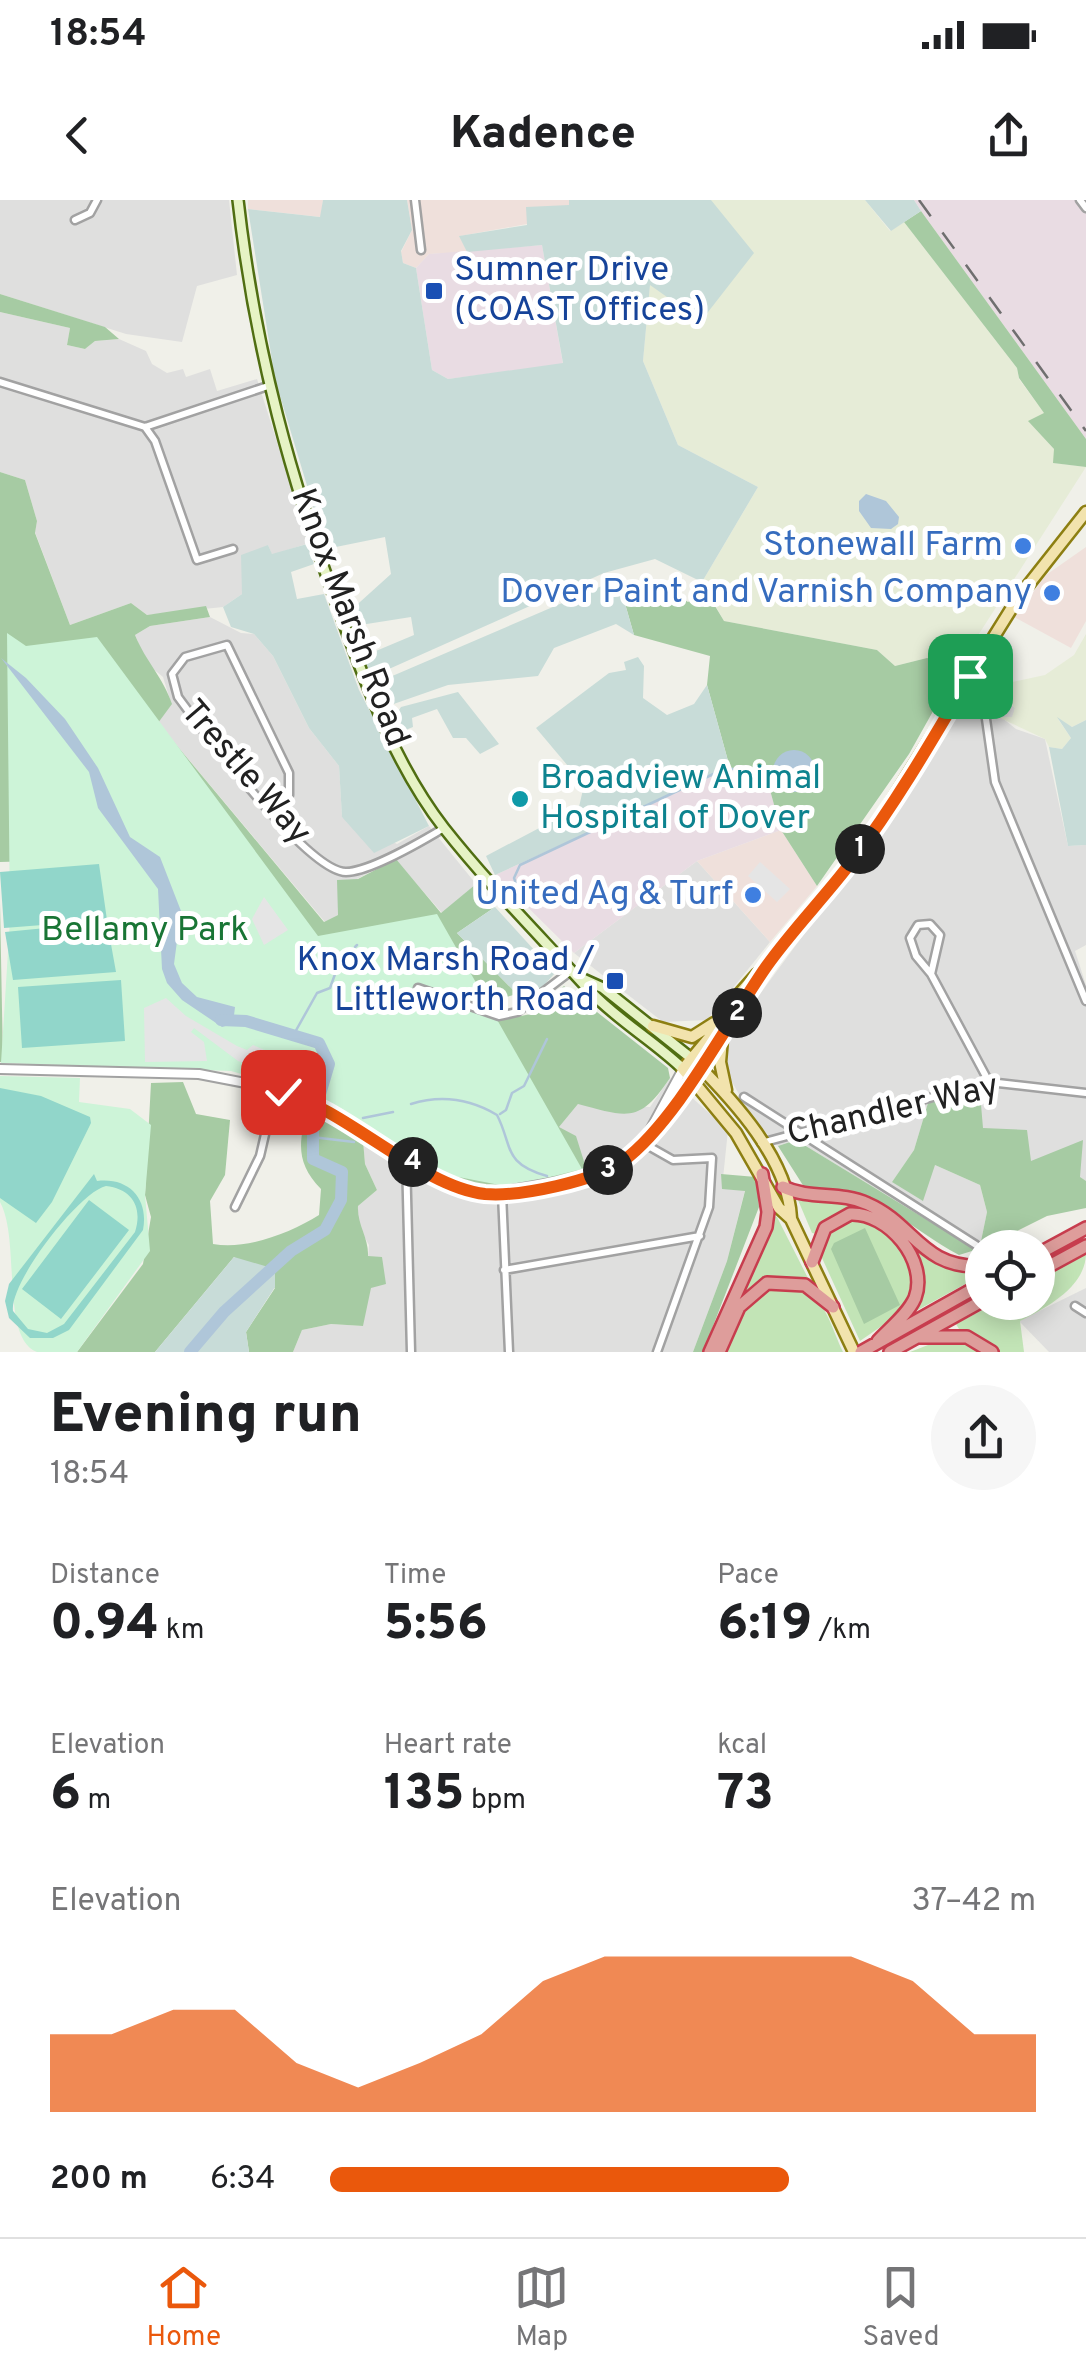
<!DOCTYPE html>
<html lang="en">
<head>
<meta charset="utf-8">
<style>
	body { margin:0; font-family:Overpass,sans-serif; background:#f6f6f6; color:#202124; height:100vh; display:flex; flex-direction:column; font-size:38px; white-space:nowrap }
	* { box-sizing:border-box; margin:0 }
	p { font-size:32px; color:#757577 }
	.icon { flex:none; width:55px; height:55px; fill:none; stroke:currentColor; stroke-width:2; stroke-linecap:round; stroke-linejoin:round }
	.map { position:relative; height:1152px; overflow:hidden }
	.panel { display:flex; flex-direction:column; background:#fff; flex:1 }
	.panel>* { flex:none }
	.tools { position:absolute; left:965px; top:1030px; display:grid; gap:20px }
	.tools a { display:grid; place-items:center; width:90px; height:90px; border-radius:50%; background:#fff; box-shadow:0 5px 25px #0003; font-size:50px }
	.pin { position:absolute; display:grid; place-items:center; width:85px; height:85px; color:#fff; margin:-42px; border-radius:20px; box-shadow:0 5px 15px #0006 }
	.km { position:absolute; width:50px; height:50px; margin:-25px; border-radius:50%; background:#222; color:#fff; font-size:28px; line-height:50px; text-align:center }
	.round { display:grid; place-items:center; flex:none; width:105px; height:105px; border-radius:52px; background:#f6f6f6 }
	.headline { display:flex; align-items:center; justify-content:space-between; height:170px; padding:0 50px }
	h1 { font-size:55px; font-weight:800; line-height:75px }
	.figures { display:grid; grid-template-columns:repeat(3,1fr); gap:15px; height:170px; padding:10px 50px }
	.figures div { display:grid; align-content:center }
	.figures b { font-size:50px; font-weight:800 }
	.figures small { font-size:28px; font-weight:400 }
	.figures p { font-size:28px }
	.chart { height:280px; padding:20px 50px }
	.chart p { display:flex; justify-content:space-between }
	.chart svg { width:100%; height:180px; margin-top:10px; fill:#ea580c; opacity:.7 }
	ul { padding:0 50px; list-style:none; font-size:32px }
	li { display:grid; grid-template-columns:160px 120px 1fr; align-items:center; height:75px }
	li i { height:25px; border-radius:12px; background:#ea580c }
	.status { display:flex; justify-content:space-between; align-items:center; height:70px; padding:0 50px; background:#fff; direction:ltr }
	.status svg { height:28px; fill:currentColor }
	header { display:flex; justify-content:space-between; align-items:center; height:130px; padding:0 50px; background:#fff; font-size:45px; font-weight:800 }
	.menu { display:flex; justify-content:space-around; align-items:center; height:140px; border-top:2px solid #e0e0e0; background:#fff; font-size:28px; color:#757577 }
	.menu a { display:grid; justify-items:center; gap:5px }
	.menu .selected { color:#ea580c }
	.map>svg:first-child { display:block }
	.residential { fill:#dfdfde }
	.commercial { fill:#efe0db }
	.industrial { fill:#e9dce3 }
	.farmland { fill:#e6ecd7 }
	.grass { fill:#c2e4b6 }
	.forest { fill:#a6cba3 }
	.wetland { fill:#c8dcd8 }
	.park { fill:#cdf4d8 }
	.pitch { fill:#91d6ca; fill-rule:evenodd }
	.parking { fill:#e5e5e5 }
	.water { fill:#afc6d9 }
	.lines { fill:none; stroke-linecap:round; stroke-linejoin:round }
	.stream { stroke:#afc6d9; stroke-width:2.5 }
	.river { stroke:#afc6d9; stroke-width:12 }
	.minor-casing { stroke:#a2a2a2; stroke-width:11 }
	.tertiary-casing { stroke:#a2a2a2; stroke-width:12 }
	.secondary-casing { stroke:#506e12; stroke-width:14 }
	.primary-casing { stroke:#8d7f12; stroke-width:15 }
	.motorway-casing { stroke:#c73d4e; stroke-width:16 }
	.minor { stroke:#fff; stroke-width:6 }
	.tertiary { stroke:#fff; stroke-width:8 }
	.secondary { stroke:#e6f3c5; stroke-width:9 }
	.primary { stroke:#f2e3ad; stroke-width:10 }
	.motorway { stroke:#de9d9b; stroke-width:11 }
	.rail { stroke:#6f6f6f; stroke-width:2.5; stroke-dasharray:20 20; stroke-linecap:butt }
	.route-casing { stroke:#fff; stroke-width:20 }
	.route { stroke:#ea580c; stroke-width:12 }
	.transit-dot { fill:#1a4fb4; stroke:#fff; stroke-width:4 }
	.shop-dot { fill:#3f7fe0; stroke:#fff; stroke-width:4 }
	.culture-dot { fill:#0f9aa8; stroke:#fff; stroke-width:4 }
	.labels { text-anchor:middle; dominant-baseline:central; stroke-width:10; stroke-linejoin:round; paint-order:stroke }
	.transit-label { font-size:35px; fill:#164399; stroke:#fff; text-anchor:start }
	.shop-label { font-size:35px; fill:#366cbe; stroke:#fff; text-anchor:end }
	.street-label { font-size:35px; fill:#212121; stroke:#fff }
	.culture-label { font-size:35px; fill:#0d838f; stroke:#fff; text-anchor:start }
	.park-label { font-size:35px; fill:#197535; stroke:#fff }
</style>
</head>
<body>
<div class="status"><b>18:54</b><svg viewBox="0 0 49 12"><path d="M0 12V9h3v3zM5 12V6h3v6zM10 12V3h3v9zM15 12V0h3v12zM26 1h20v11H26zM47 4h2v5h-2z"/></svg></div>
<header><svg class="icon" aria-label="back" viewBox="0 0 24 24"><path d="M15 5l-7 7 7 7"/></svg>Kadence<svg class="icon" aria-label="share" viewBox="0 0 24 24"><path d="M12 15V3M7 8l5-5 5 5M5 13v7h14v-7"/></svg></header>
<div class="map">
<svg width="1086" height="1152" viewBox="0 0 1086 1152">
	<rect width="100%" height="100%" fill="#f0f0e9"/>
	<path class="residential" d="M 0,0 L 229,0 L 237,75 L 197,86 L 182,142 L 126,134 L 0,94 Z
		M 0,112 L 70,128 L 67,145 L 85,149 L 95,141 L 119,139 L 146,151 L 152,164 L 167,173 L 183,169 L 186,177 L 210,169 L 217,191 L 257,179 L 309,343 L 272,355 L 268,345 L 242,394 L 223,407 L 147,415 L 131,403 L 70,425 L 35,332 L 37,321 L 25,280 L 0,272 Z
		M 210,417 L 241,433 L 254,434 L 273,456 L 309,528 L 339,566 L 342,617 L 397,644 L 429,626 L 476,684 L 442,713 L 395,659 L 357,679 L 338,715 L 325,722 L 158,523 L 171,503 L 163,477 L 147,464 L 135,435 L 150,426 Z
		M 966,497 L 1005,500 L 1015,508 L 1013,517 L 1001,517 L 1016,529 L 1045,539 L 1068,646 L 1086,645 L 1086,745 L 1075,751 L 1086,785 L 1086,981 L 1031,961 L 983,929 L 928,903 L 914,950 L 892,982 L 935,965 L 980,985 L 987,1012 L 980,1046 L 970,1046 L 796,940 L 778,946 L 751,916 L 731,880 L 725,855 L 729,836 L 877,635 Z
		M 697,661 L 770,742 L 707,820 L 663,822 L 574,753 Z
		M 670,878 L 728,930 L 722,988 L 745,990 L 727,1061 L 693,1152 L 293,1152 L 302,1130 L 331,1124 L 363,1126 L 369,1045 L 357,1024 L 358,1006 L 377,990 L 365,964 L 363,940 L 393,942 L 558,928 L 578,904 L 650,907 Z
		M 1086,1088 L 1086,1152 L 1049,1152 L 1019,1121 Z"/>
	<path class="commercial" d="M 248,0 L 323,0 L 321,17 L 248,9 Z
		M 407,0 L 569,0 L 570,5 L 527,24 L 460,36 L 467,52 L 429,54 L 416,68 L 403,63 L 401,52 L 412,30 Z
		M 1086,347 L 1086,421 L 1071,448 L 1014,417 L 1046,375 Z
		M 781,630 L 817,686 L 770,742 L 697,661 Z"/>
	<path class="industrial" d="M 914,0 L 1086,0 L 1086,239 L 921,11 Z
		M 542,45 L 563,164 L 448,179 L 432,170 L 416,68 L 429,54 Z
		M 730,568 L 757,569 L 770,590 L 781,630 L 697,661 L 574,753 L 495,675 Z"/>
	<path class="farmland" d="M 711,0 L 865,0 L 890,31 L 904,22 L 1017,168 L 1019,179 L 1045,214 L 1029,222 L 1054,249 L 1054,263 L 1086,267 L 959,465 L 927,458 L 895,466 L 877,450 L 724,421 L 702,382 L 758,287 L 678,245 L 643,161 L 650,84 Z
		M 1086,434 L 1086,520 L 1072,527 L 1058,519 L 1071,538 L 1062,549 L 1049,547 L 1045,539 L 998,517 L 1012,517 L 1015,508 L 1005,500 L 995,499 L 998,485 L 1045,475 L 1074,455 Z"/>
	<path class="grass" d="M 829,998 L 868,1006 L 913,1044 L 977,1070 L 980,1076 L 914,1112 L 922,1087 L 920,1064 L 915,1053 L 867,1011 L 835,1015 L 817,1034 L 812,1033 L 798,1000 Z
		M 772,1016 L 777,1017 L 813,1088 L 761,1084 L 715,1152 Z
		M 845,1018 C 892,1025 905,1041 917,1086 L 899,1114 L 860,1141 L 822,1058 L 824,1036 Z
		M 1086,1053 C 1086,1087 1046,1108 1020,1121 L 1024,1152 L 998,1152 L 979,1137 L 959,1129 L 956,1124 L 996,1103 L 1038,1102 L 1038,1080 Z
		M 772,1087 C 825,1090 823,1107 843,1152 L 726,1152 L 743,1111 Z
		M 960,1139 L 987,1152 L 910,1152 L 941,1140 Z"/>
	<path class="forest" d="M 921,11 L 1086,239 L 1086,267 L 1053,263 L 1054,249 L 1028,221 L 1044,213 L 1019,178 L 1017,168 L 904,22 Z
		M 0,94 L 105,127 L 119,139 L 95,141 L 85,149 L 67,145 L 70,128 L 0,112 Z
		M 0,272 L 25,280 L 37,321 L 35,333 L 70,425 L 131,403 L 147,415 L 206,406 L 210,417 L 150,426 L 135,435 C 146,462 163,477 172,504 L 158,523 L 324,722 L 338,715 L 337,680 L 358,679 L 396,659 L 441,713 L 476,684 L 495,707 L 457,733 L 517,794 L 496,800 L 495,810 L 422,786 L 386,935 L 342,911 L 353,861 L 327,901 L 288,887 L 101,659 L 0,662 Z
		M 618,379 L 663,385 L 688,402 L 706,391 L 724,421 L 877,450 L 895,466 L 927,458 L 959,465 L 909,554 L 817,686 L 781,630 L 770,590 L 758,569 L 730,568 L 707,485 L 710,456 L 634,435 Z
		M 0,703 L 3,862 L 0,862 Z
		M 564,786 L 668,868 L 670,878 C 639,924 628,917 578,904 L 559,927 L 576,936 L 587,971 C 491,996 477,995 393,942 L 495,821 L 531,814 Z
		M 183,882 L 196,914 L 230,920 L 225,975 L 210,1001 L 213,1044 C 247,1050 290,1033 319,1015 L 321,989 C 296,963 298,943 308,909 L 363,940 L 365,964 L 377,990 L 358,1006 C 357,1025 369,1038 368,1056 L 382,1057 L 386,1084 L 371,1088 L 363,1126 L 331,1124 L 302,1130 L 293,1152 L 249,1152 L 246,1132 L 275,1088 L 234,1057 L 155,1152 L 77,1152 L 143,1064 L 151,1017 L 145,995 L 151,883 Z
		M 980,893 L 983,928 L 1027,930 L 1031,961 L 1083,940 L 1080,977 L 1086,981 L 1086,1008 L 1047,1016 L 985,1047 L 959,1055 C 906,1027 870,982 806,990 L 778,946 L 796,940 L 970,1046 L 980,1046 L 987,1012 L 980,985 L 935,965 L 923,1001 L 892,982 L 914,950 L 928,903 Z
		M 721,974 L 756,977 L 759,1007 L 703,1152 L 693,1152 L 727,1061 L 745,991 L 722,989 Z
		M 865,1028 L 900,1105 L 864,1124 L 831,1049 L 834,1043 Z"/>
	<path class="wetland" d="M 323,0 L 407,0 L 412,30 L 401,51 L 403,63 L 416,68 L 432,170 L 448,179 L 563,163 L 542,45 L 467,52 L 459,36 L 527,25 L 526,7 L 569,5 L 569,0 L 711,0 L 754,53 L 701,121 L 650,85 L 643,161 L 678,245 L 758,287 L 702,382 L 655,359 L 604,373 L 371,477 L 364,456 L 414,435 L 411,417 L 354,426 L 350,411 L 391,374 L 385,337 L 326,349 L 275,179 L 248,9 L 320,17 Z
		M 865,0 L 914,0 L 921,11 L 891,31 Z
		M 307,344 L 314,364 L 291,372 L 297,399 L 324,394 L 359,490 L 429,626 L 374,653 L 342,617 L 339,566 L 309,528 L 273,456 L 254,434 L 231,427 L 223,407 L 242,394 L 241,355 L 268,345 L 272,354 Z
		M 618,379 L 634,435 L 616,424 L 554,448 L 538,476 L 448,485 L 385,507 L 376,483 Z
		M 638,457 L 644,466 L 643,498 L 667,515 L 694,504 L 707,485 L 730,568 L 495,675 L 486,656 L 579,607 L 584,585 L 536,528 L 609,473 L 626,470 L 624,462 Z
		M 458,492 L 499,544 L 480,554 L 466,538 L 453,538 L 437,509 L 412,518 L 413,527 L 398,533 L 393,519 L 401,507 Z
		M 1057,517 L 1072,527 L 1086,520 L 1086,645 L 1068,646 L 1049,547 L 1062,549 L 1071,538 Z
		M 495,707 L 555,773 L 539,791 L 517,794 L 457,733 Z
		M 234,1057 L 275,1069 L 275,1087 L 246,1132 L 249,1152 L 155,1152 Z"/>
	<path class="park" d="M 7,433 L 26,446 L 97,437 L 318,736 L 437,714 L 582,969 L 510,987 L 443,974 L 345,911 L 297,890 L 231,871 L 1,863 L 10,720 Z
		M 0,876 L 80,878 L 79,902 L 130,909 L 151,925 L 145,995 L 150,1051 L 77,1152 C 64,1152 49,1152 37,1152 C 0,1138 21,1040 0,1002 Z"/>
	<path class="pitch" d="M 99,664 L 107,720 L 4,728 L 0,672 Z
		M 107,722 L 116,772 L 13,780 L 5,732 Z
		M 121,780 L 125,841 L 22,848 L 18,787 Z
		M 0,888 L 41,896 L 90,917 L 91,923 L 52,1002 L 36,1023 L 0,998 Z
		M 94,974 L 97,981 C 129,977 149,999 143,1030 L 69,1130 L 53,1138 L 30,1138 L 9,1118 L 5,1101 L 9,1084 ZM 106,986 C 132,989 143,1007 135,1032 L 64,1124 L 47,1133 L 28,1129 L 13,1111 C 9,1083 79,992 106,986 Z
		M 89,1000 L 129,1030 L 61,1119 L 22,1089 Z"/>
	<path class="parking" d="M 760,662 L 790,689 L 777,702 L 748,676 Z
		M 264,697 L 288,730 L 264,745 L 252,719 Z
		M 166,798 L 186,816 L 237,846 L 247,850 L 253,845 L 274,854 L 290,872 L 277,875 L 274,869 L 266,871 L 238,861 L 194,828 L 191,832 L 204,842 L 207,861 L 145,862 L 144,808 Z"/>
	<path class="water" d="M 866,294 L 886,301 L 899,317 L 898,324 L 891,329 L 871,328 L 859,311 L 859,301 Z
		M 1,458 L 26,478 L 65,519 L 98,568 L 130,637 L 160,657 L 181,711 L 174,764 L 182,783 L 197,797 L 235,807 L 233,824 L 222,827 L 182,800 L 167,783 L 162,769 L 158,689 L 98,608 L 89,572 Z
		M773 571a21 21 0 1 1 42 0a21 21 0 1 1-42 0Z"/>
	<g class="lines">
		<path class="stream" d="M 518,689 L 514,678 L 520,665 L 724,569 L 750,569 L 768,583
			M 355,747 L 357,745
			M 294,834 L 317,793 L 330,788 L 338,766 L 348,758
			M 411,904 C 440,895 470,899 497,915 C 513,946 502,963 547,976
			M 500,914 L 506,910 L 512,893 L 524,886 L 547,839
			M 363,918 L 393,912
			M 312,937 L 354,942"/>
		<path class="river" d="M 221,820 L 246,821 L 319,843 L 329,864 L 320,894
			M 190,1152 L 224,1112 L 291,1051 L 325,1030 L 341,1000 L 342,972 L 313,959 L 313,916"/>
		<defs>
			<path id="minor" d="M 415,0 L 421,50
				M 1080,0 L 1086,8
				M 75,20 L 90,13 L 97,0
				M 0,182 L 145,227
				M 145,227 L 155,241 L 197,360 L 233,349
				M 145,227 L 268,186
				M 970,476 L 983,498 L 995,582 L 1086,801
				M 274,616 L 289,595 L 289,573 L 227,445 L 185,457 L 172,474 L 178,497 C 203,531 308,672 346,672 C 369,672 424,640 444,628
				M 930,724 L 940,735 L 931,774 L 916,756 L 910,738 L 918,725 Z
				M 931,774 L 989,882
				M 418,788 L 499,816 L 517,812 L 571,771
				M 744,897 L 976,1045
				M 643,943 L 673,960 L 712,958 L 709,1007 L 657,1152
				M 761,943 L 989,882 L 1086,893
				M 406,958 L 411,1152
				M 502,994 L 509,1152
				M 235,1007 L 260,956 L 275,891
				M 504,1070 L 700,1036
				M 1075,1106 L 1086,1113"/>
			<path id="tertiary" d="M 0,869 L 199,874 L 261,886 L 322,907 L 444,979 L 489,994 L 585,977 L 616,965 L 660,926 L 690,878
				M 649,932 L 683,869"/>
			<path id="secondary" d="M 238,0 C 255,151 291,282 344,424 C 369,493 398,569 444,628 C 489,685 541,737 590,791 C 617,820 654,841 683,869
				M 583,779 L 603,788 L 691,858"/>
			<path id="primary" d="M 733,809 L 683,869 L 736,933 L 779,1008 L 791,1019 L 854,1152
				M 725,810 L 757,774
				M 653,826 L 692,837 L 714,823
				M 722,839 L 720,862 L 726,890
				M 694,861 C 734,901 788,959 791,1018
				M 690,878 L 769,764 L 871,634 L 1018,398 L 1086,312"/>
			<path id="motorway" d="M 783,987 C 811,1000 840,991 868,1004 C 914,1024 922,1069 982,1066
				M 1038,1054 L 1086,1028
				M 812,1062 L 825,1028 L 850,1014 C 888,1012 929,1061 915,1098 C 908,1114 890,1128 878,1141
				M 1038,1072 L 1086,1046
				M 921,1137 L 967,1137 L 992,1152
				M 710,1152 L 766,1027 L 768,1012 L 762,974
				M 719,1152 L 739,1107 L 767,1083 L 805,1085 L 833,1107
				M 861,1152 L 982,1084
				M 890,1152 L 982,1101"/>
		</defs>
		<use href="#minor" class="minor-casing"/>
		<use href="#tertiary" class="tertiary-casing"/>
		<use href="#secondary" class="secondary-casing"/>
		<use href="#primary" class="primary-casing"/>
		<use href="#motorway" class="motorway-casing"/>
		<use href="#minor" class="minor"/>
		<use href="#tertiary" class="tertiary"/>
		<use href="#secondary" class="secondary"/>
		<use href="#primary" class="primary"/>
		<use href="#motorway" class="motorway"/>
		<path class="rail" d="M 919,0 L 1086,231"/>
	</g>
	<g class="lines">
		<defs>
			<path id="route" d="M 283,892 C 350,912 422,987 485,994 C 520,997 595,981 623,961 C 676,922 727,823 766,767 C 792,730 825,697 852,661 C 896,603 933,539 970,476"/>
		</defs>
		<use href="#route" class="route-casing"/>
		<use href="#route" class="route"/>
	</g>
	<g class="transit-dot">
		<rect x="424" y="81" width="20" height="20" rx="5"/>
		<rect x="605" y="771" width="20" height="20" rx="5"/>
	</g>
	<g class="shop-dot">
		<circle cx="1023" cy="346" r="10"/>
		<circle cx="1052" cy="393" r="10"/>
		<circle cx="753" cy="695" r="10"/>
	</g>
	<circle class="culture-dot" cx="520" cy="599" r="10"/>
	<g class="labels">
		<g class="transit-label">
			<text x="454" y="71">Sumner Drive<tspan x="454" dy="40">(COAST Offices)</tspan></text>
			<text x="595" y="761" text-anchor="end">Knox Marsh Road /<tspan x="595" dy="40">Littleworth Road</tspan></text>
		</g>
		<g class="shop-label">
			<text x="1003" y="346">Stonewall Farm</text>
			<text x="1032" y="393">Dover Paint and Varnish Company</text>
			<text x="733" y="695">United Ag &amp; Turf</text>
		</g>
		<g class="street-label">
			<text transform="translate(349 418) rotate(69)">Knox Marsh Road</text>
			<text transform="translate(245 573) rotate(49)">Trestle Way</text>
			<text transform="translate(893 911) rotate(-13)">Chandler Way</text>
		</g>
		<g class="culture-label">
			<text x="540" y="579">Broadview Animal<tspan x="540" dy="40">Hospital of Dover</tspan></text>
		</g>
		<g class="park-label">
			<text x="145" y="731">Bellamy Park</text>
		</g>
	</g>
</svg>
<div class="tools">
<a><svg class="icon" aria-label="locate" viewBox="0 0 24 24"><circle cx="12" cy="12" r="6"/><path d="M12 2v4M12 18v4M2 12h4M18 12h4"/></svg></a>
</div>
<div class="pin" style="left:970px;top:476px;background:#1e9e55"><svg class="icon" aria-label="arrive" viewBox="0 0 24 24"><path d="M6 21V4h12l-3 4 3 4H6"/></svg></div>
<div class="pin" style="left:283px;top:892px;background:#d93025"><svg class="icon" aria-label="check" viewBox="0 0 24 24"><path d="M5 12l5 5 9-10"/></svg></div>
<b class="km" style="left:860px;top:649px">1</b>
<b class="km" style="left:737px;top:813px">2</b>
<b class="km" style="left:608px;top:970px">3</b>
<b class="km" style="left:413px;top:962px">4</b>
</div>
<section class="panel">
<div class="headline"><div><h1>Evening run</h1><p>18:54</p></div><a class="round"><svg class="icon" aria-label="share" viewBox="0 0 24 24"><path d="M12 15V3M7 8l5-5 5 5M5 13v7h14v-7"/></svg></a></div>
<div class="figures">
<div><p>Distance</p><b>0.94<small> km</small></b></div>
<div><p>Time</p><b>5:56</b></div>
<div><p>Pace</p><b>6:19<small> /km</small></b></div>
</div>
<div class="figures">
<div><p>Elevation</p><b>6<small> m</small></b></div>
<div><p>Heart rate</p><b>135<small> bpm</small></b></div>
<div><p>kcal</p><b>73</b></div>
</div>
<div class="chart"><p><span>Elevation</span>37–42 m</p>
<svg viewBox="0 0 160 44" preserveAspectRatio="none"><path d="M0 44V25L10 25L20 19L30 19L40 32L50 38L60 32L70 25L80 12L90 6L100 6L110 6L120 6L130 6L140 12L150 25L160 25V44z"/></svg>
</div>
<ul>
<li><b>200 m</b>6:34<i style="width:65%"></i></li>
</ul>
</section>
<nav class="menu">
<a class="selected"><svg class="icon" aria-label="home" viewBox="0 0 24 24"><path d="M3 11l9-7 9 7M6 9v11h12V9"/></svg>Home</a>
<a><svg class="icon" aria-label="map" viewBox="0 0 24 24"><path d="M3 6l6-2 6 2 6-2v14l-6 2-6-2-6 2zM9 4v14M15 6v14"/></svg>Map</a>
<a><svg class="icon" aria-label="saved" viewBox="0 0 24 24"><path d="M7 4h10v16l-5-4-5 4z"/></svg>Saved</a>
</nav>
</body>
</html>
